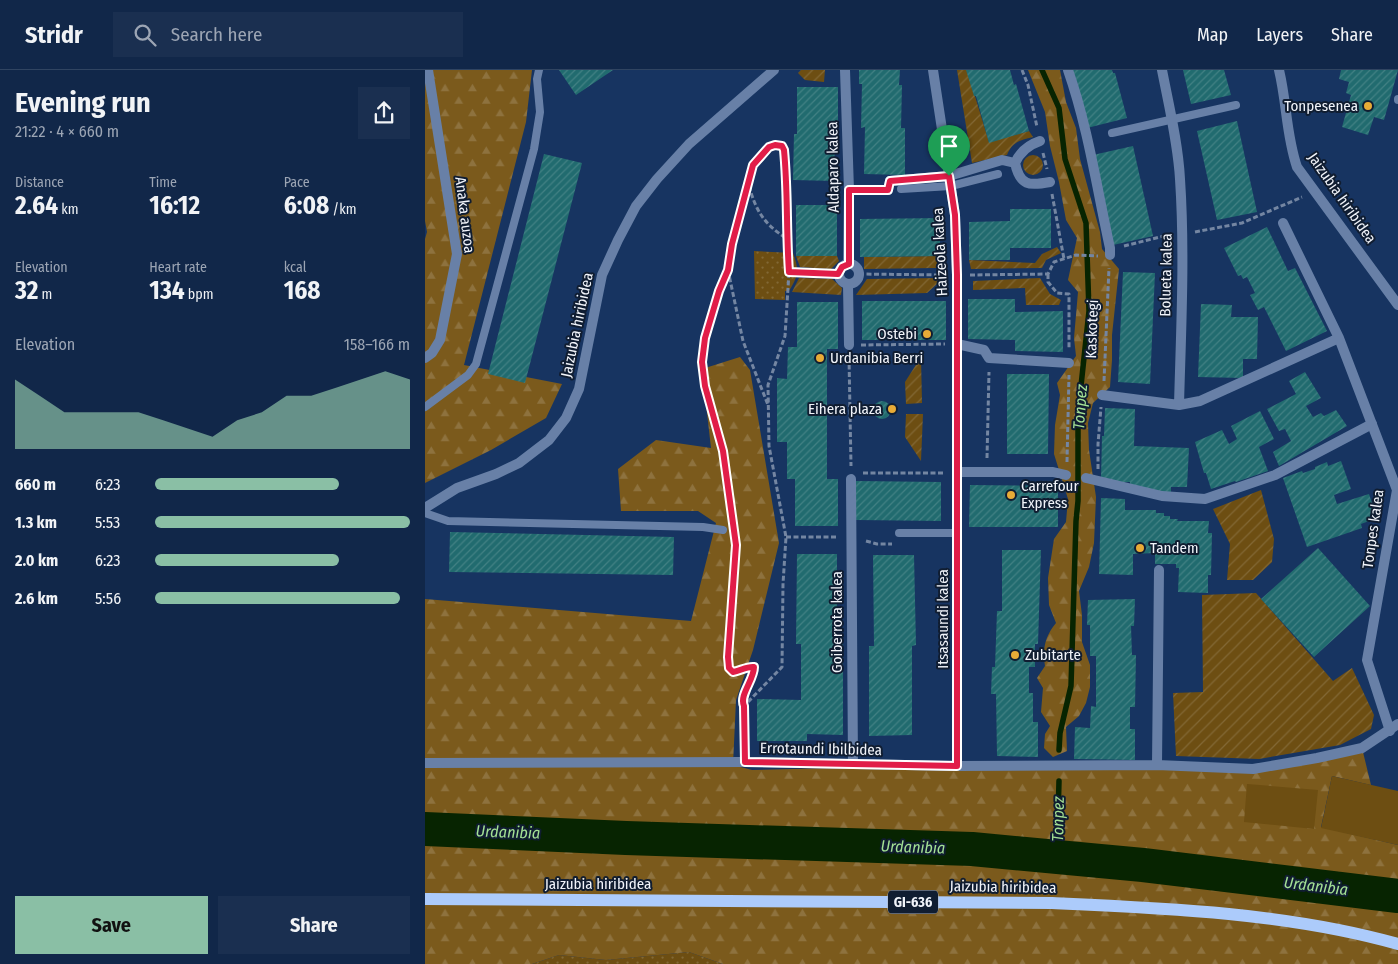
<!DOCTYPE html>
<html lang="en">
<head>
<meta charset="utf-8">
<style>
	body { margin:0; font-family:"Fira Sans Condensed",sans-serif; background:#1a2f50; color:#f1f3f6; height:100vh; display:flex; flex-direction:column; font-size:19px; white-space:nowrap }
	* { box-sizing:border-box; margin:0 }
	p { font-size:16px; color:#9ca5b4 }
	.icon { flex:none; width:28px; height:28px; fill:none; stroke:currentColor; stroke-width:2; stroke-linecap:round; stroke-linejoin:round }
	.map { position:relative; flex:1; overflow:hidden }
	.sheet { display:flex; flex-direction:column; background:#112749; width:425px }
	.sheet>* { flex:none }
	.pin { position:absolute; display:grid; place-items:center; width:42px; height:42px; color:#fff; margin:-51px -21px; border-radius:50% 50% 50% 0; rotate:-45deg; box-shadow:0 0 5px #0007 }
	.pin .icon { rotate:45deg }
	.round { display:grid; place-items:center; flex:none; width:52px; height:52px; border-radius:0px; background:#1a2f50 }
	.overview { display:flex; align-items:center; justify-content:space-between; height:85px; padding:0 15px }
	h1 { font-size:28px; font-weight:700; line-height:38px }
	.stats { display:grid; grid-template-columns:repeat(3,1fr); gap:8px; height:85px; padding:5px 15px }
	.stats div { display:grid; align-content:center }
	.stats b { font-size:25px; font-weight:700 }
	.stats small { font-size:14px; font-weight:400 }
	.stats p { font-size:14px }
	.chart { height:140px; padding:10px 15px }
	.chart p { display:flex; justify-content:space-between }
	.chart svg { width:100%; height:90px; margin-top:5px; fill:#8abfa5; opacity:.7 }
	.action { display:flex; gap:10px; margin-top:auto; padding:10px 15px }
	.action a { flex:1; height:58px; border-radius:0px; background:#8abfa5; color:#111; font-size:20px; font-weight:700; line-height:58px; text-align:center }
	.action a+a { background:#1a2f50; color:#f1f3f6 }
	ul { padding:0 15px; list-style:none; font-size:16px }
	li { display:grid; grid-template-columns:80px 60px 1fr; align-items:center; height:38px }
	li i { height:12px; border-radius:6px; background:#8abfa5 }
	header { display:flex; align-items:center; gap:30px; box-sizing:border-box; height:70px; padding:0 25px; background:#112749; border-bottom:1px solid #304461 }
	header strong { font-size:24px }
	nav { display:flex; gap:28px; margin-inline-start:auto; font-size:18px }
	.search { width:350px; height:45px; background:#1a2f50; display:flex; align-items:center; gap:12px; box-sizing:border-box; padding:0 18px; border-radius:0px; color:#9ca5b4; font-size:19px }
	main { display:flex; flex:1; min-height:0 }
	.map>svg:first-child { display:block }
	.grass { fill:url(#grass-dots) }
	.forest { fill:url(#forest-firs) }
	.garden { fill:url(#garden-furrows) }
	.pitch { fill:#6d4e12 }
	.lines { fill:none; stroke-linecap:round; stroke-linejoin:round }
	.stream { stroke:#072401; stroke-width:5.5 }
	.river { stroke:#072401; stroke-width:34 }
	.building { fill:url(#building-hatch) }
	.path { stroke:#7486a2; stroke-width:3; stroke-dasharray:5 2.5; stroke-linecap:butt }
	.service { stroke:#6880a7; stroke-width:8 }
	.pedestrian { stroke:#6880a7; stroke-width:10 }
	.minor { stroke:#6880a7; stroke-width:10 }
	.primary { stroke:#accbfb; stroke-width:12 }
	.route-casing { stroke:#fff; stroke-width:10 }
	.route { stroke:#e11d48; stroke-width:6 }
	.poi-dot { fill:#e8ab37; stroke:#101d31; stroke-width:2 }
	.labels { text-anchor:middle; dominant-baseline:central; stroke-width:4; stroke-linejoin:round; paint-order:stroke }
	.shield { fill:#101d31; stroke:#aeb4be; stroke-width:1 }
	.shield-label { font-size:14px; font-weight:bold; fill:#f1f4fa }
	.poi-label { font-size:15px; fill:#f1f4fa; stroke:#101d31; text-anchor:start }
	.street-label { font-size:15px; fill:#f1f4fa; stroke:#101d31 }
	.water-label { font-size:16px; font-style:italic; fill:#a4e195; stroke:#101d31 }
</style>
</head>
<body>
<header>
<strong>Stridr</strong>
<div class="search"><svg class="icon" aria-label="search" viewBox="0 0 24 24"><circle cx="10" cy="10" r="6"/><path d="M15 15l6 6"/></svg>Search here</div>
<nav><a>Map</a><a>Layers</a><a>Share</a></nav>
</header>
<main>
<section class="sheet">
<div class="overview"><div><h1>Evening run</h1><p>21:22 · 4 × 660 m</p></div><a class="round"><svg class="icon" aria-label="share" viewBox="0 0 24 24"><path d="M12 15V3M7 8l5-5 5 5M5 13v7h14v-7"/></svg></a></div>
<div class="stats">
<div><p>Distance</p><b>2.64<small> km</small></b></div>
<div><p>Time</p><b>16:12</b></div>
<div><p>Pace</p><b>6:08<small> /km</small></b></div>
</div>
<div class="stats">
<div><p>Elevation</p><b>32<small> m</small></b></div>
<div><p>Heart rate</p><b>134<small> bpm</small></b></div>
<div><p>kcal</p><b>168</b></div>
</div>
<div class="chart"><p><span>Elevation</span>158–166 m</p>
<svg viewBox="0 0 160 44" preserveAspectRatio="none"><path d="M0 44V10L10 18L20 26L30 26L40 26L50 26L60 30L70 34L80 38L90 30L100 26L110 18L120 18L130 14L140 10L150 6L160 10V44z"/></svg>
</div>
<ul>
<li><b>660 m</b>6:23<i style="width:72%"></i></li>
<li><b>1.3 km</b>5:53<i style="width:100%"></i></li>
<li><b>2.0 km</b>6:23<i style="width:72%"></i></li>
<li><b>2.6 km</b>5:56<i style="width:96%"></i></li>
</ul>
<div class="action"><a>Save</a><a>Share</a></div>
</section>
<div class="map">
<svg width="973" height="894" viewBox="0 0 973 894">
	<defs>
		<pattern id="grass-dots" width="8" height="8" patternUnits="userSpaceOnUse" patternTransform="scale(1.25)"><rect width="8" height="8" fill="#6d4e12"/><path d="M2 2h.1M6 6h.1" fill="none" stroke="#826835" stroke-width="1.8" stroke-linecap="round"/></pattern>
		<pattern id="forest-firs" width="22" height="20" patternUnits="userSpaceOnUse" patternTransform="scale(1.25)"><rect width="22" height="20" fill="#7b5a1c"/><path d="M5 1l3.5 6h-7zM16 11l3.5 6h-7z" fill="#8e723e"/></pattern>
		<pattern id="garden-furrows" width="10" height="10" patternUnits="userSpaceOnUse" patternTransform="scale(1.25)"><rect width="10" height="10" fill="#6d4e12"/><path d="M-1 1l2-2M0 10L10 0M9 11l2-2" fill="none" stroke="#826835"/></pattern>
		<pattern id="building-hatch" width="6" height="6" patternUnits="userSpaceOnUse" patternTransform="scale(1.25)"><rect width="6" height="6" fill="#216b6f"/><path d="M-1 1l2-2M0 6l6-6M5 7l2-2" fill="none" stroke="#428184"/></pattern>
	</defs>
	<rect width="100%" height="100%" fill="#173461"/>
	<path class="grass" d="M 329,181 L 368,183 C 374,200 374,205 364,221 L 360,221 L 360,230 L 330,229 Z
		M 264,882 L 298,894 L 107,894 L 134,885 L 181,890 Z"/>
	<path class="forest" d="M 0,0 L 107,0 L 101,52 L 39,295 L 137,314 L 121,348 L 66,380 L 0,413 L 0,169 L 2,162 L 0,151 Z
		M 603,0 L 635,0 L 641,32 L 651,58 L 655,89 L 675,162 L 677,179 L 694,199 L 687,265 L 687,290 L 685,317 L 668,333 L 663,353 L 664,380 L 671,427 L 669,473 L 664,497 L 654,521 L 657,545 L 657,572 L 665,595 L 665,617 L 661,633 L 654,646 L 641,657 L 642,681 L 628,687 L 619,678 L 620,664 L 625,656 L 616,642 L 618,618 L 612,608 L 620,596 C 617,580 620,566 631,553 L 624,535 L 623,508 L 629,469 L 641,452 L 643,429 L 629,384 L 630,355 L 635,325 L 632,313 L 651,286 L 649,268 L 653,222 L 643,210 L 652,168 L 641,150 L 634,112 L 625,76 L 620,42 Z
		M 315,287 L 325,300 L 354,473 L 328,580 L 311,630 L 308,695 L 327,700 L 496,696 L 828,699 L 937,678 L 946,715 L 907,706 L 896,757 L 973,775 L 973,894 L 298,894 L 264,882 L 181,890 L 134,885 L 107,894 L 0,894 L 0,529 L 266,551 L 291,453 L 273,441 L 196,441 L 193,399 L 231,370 L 286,378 L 277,299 Z"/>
	<path class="garden" d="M 376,0 L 400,0 L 399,12 L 380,10 L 373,3 Z
		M 532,0 L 542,0 L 564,72 L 604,61 L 608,67 C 595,70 587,72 582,85 L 547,93 Z
		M598 95a10 10 0 1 1 20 0a10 10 0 1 1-20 0Z
		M 632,177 L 636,183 L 621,190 L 617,198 L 546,199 L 544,190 L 610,193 L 617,184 Z
		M 371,186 L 412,186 L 414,191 L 406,199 L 375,197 Z
		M 515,186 L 511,198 L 439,199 L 439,187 Z
		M 374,208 L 407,209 L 417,218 L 416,225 L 367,222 Z
		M 513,208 L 512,214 L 502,223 L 431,225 L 442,209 Z
		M 615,208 L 625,224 L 636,230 L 634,235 L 601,235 L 600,218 L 548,220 L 548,211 Z
		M 496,287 L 497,333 L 481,334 L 480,312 Z
		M 481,344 L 498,344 L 496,391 L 480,367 Z
		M 836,420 L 849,469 L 847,492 L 828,510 L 802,510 L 805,474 L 788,439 Z
		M 831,523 L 908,611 L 927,598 L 949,645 L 946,659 L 915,675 L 834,689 L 751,686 L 748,623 L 778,622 L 777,525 Z"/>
	<path class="pitch" d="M 907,706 L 973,721 L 973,775 L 896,758 Z
		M 822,714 L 893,720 L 889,759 L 819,752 Z"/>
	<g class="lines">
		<path class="stream" d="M 617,0 L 634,38 L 640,89 L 661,153 L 664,241 L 653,344 L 653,431 L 651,451 L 646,616 L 635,663 L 634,680
			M 632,787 L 634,711"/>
		<path class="river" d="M 0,759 L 201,768 L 547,779 L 718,795 L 973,826"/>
	</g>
	<path class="building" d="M 134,0 L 188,0 L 151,25 Z
		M 434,0 L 475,0 L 474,15 L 477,15 L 476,58 L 480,58 L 480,105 L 439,104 L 440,57 L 436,58 L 437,14 L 434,14 Z
		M 541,0 L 585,0 L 589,15 L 591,14 L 604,61 L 564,73 L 551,26 L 549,26 Z
		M 646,0 L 687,0 L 688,3 L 690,3 L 702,48 L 662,58 L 652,12 L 649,12 Z
		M 758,0 L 799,0 L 806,25 L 766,34 Z
		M 916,0 L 973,0 L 959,50 L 949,47 L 943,65 L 917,57 L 926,25 L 921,23 L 924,12 L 914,9 Z
		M 372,17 L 413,17 L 413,65 L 410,65 L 409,111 L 368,110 L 369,64 L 372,64 Z
		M 812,51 L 832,142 L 792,150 L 772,61 Z
		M 708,76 L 728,166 L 688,175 L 668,85 Z
		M 119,84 L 157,93 L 100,313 L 63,304 Z
		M 371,135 L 412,135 L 412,186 L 371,186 Z
		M 585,139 L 626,139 L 626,178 L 585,178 L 585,190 L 544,190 L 544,152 L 585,151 Z
		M 515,148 L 515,186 L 435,187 L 435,149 Z
		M 842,157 L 863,201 L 870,198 L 902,261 L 861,281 L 839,237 L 833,240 L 825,225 L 830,223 L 822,207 L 818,209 L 816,205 L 813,206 L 799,178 Z
		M 698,202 L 730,203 L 725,314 L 693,312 Z
		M 543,229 L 590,229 L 590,242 L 638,241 L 638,282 L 590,281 L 590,270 L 543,269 Z
		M 437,231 L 521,231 L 521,270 L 437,270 Z
		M 372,232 L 413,232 L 413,279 L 402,279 L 402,409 L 413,409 L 413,456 L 370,456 L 370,409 L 362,409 L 362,372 L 352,372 L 352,308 L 362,309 L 363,277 L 372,277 Z
		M 776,234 L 807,235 L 806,247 L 833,247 L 832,289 L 818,289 L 818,308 L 773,307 Z
		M 880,302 L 896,328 L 881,336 L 888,347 L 896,343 L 899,346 L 911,340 L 922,356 L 854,396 L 848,382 L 866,371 L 860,359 L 854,361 L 842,339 L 871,324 L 864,311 Z
		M 582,304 L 624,304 L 623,384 L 582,384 Z
		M448 340a9 9 0 1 1 18 0a9 9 0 1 1-18 0Z
		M 680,338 L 710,339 L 709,376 L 764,378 L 762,417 L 746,417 L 746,422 L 727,422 L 716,419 L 716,416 L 705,416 L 705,412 L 686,412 L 686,409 L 676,408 L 677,366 L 679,366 Z
		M 835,341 L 849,369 L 834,377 L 843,401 L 811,412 L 810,411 L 786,419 L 781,403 L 779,403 L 770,372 L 797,360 L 804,374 L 812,369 L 806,356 Z
		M 916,391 L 926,419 L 909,425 L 912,434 L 944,424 L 952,448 L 936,454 L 937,458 L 882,477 L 858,408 L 877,401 L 878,403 L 890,399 L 890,397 L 902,392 L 903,396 Z
		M 431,411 L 516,412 L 516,451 L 431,450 Z
		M 545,415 L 633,416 L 633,457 L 544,457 Z
		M 676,428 L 700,429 L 700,440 L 731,440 L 731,443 L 739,443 L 739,446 L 745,446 L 745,449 L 753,449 L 752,451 L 784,451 L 783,463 L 787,463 L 786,505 L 783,505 L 783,523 L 753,522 L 754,498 L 751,498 L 751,494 L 730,494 L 730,483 L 708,484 L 708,505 L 674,504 Z
		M 25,462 L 249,467 L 248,505 L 24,502 Z
		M 893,478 L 945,536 L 889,587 L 836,529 Z
		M 577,480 L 616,480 L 613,574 L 610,574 L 610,597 L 604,597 L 604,623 L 608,623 L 608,652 L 613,652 L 613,687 L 572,686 L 571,624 L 566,624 L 567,597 L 570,597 L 572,541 L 577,541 Z
		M 372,484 L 412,484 L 412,574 L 418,574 L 418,665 L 382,664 L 382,671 L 332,671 L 332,629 L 376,630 L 376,574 L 371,574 Z
		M 448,485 L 489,485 L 491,575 L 487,576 L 487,665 L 444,666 L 444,576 L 449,576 Z
		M 710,529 L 709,556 L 706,556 L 707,585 L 711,585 L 710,637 L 705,637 L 705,659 L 710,659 L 710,690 L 649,689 L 650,657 L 665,658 L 666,636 L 671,637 L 671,586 L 665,586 L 665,555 L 662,555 L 663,530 Z"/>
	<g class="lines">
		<path class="path" d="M 597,0 L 603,15 L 612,57
			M 618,83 L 622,99
			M 324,116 C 331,141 339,154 361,168
			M 627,124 L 639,189
			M 770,162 L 817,153 L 877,127
			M 699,176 L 743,165
			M 303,200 L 318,271 L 343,335
			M 364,202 L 413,204
			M 434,204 L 519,205
			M 623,204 L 623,212 L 632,223 L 644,224 L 644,279
			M 545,205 L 623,204 L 629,192 L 651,185 L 673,186
			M 436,275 L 520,274
			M 424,287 L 426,396
			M 679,311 L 684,198
			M 562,388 L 564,302
			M 642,392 L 644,305
			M 673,399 L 673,374 L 676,337
			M 438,403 L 519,403
			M 308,452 L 298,381 L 280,315 L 277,292 L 280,268 L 294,221 L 303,200 L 307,174 L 328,95 L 344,77 L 350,75 L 357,76 L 359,80 L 362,114 L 362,168 L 364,202 L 360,266 L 343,315 L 344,376 L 361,467 L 358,514 L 357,597 L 319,636
			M 310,465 L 303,587 L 304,598 L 308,602 C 315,601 322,596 329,597 C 329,611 314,625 319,636 L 320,678
			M 361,467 L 412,467
			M 441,471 L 452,474 L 467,474"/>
		<path class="service" d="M 973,30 L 973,29
			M 687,63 L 811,35
			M 476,119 L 526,116 L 573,104
			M 0,337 L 43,305 L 51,294 L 109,79 L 115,42 L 112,9 L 114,0
			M 0,443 L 23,451 L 278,457 L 298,460
			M 474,463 L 533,463"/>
		<path class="pedestrian" d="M 420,0 L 424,120 L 423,194
			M 643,0 C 663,57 672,119 685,178 L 685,185
			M 590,93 C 595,82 603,75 615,71
			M 424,120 L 463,120 L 465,111 L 524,106 L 577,90 L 590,93 C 595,116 604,116 625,112
			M414 204a10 10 0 1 1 20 0a10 10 0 1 1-20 0Z
			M 423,215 L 424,275
			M 532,274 L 559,280 L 564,288 L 644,293
			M 533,402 L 628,402 L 641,405
			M 661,408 L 737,426 L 780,429 L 850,405 L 947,354
			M 426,409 L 428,694"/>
		<path class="minor" d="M 508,0 L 530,145 L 532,205 L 532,696
			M 854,0 C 862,33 861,65 872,97 L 973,235
			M 858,153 L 914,268
			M 0,288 L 7,283 L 15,270 L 32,184 L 3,0
			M 677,325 L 754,335 C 756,260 760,184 755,109 C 753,73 744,36 737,0
			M 754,335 L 775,331 L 914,268 L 972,420 L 942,590 L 965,661
			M 0,438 L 32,418 L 71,404 L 94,393 L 124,370 L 141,348 L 154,319 L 177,205 L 193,170 L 211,136 L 232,109 L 264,74 L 349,0
			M 0,693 L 320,692 L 532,696 L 732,695 L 828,699 L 892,688 L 937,678 L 973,654
			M 732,695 L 734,500"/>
		<path class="primary" d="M 0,829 L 627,833 C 741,838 863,843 973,874"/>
	</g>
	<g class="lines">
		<defs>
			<path id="route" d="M 350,75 L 357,76 L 359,80 C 363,121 361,161 364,202 L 413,204 L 417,197 L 424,194 L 424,120 L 463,120 L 465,111 L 524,106 L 530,145 L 532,205 L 532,696 L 320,692 L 319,636 C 314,625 329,610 329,597 C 322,596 315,601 308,602 L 304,598 L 303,587 L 311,475 L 298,381 L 280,316 L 277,292 L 280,268 L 294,221 L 303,200 L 307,174 L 328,95 L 344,77 Z"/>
		</defs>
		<use href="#route" class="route-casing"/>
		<use href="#route" class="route"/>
	</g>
	<g class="poi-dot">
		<circle cx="943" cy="36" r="5"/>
		<circle cx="502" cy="264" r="5"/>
		<circle cx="395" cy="288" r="5"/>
		<circle cx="467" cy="339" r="5"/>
		<circle cx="586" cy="425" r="5"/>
		<circle cx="715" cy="478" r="5"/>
		<circle cx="590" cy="585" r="5"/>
	</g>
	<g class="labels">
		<rect class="shield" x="463" y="820.5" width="50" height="23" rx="4"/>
		<g class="shield-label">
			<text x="488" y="832">GI-636</text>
		</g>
		<g class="poi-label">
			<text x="933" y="36" text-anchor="end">Tonpesenea</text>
			<text x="492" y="264" text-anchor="end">Ostebi</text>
			<text x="405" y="288">Urdanibia Berri</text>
			<text x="457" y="339" text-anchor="end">Eihera plaza</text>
			<text x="596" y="416">Carrefour<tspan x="596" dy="17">Express</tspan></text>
			<text x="725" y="478">Tandem</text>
			<text x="600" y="585">Zubitarte</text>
		</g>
		<g class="street-label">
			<text transform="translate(408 97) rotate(-91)">Aldaparo kalea</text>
			<text transform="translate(917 128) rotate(55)">Jaizubia hiribidea</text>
			<text transform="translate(40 145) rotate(83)">Anaka auzoa</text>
			<text transform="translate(515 182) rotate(-93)">Haizeola kalea</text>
			<text transform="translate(741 205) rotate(-89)">Bolueta kalea</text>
			<text transform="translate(152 255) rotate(-78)">Jaizubia hiribidea</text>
			<text transform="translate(667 259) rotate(-88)">Kaskotegi</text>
			<text transform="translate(948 459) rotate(-82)">Tonpes kalea</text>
			<text transform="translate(518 549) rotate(-90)">Itsasaundi kalea</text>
			<text transform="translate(412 552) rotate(-90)">Goiberrota kalea</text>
			<text transform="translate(396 679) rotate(1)">Errotaundi Ibilbidea</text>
			<text x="173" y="814">Jaizubia hiribidea</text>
			<text transform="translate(578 817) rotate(1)">Jaizubia hiribidea</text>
		</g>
		<g class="water-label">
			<text transform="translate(655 337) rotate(-86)">Tonpez</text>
			<text transform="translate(633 749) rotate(-89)">Tonpez</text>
			<text transform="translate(83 762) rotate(2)">Urdanibia</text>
			<text transform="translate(488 777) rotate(2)">Urdanibia</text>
			<text transform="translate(891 816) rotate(7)">Urdanibia</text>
		</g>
	</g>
</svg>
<div class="pin" style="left:524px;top:106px;background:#1e9e55"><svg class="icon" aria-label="arrive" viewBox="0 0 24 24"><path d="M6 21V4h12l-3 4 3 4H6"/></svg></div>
</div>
</main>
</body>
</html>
